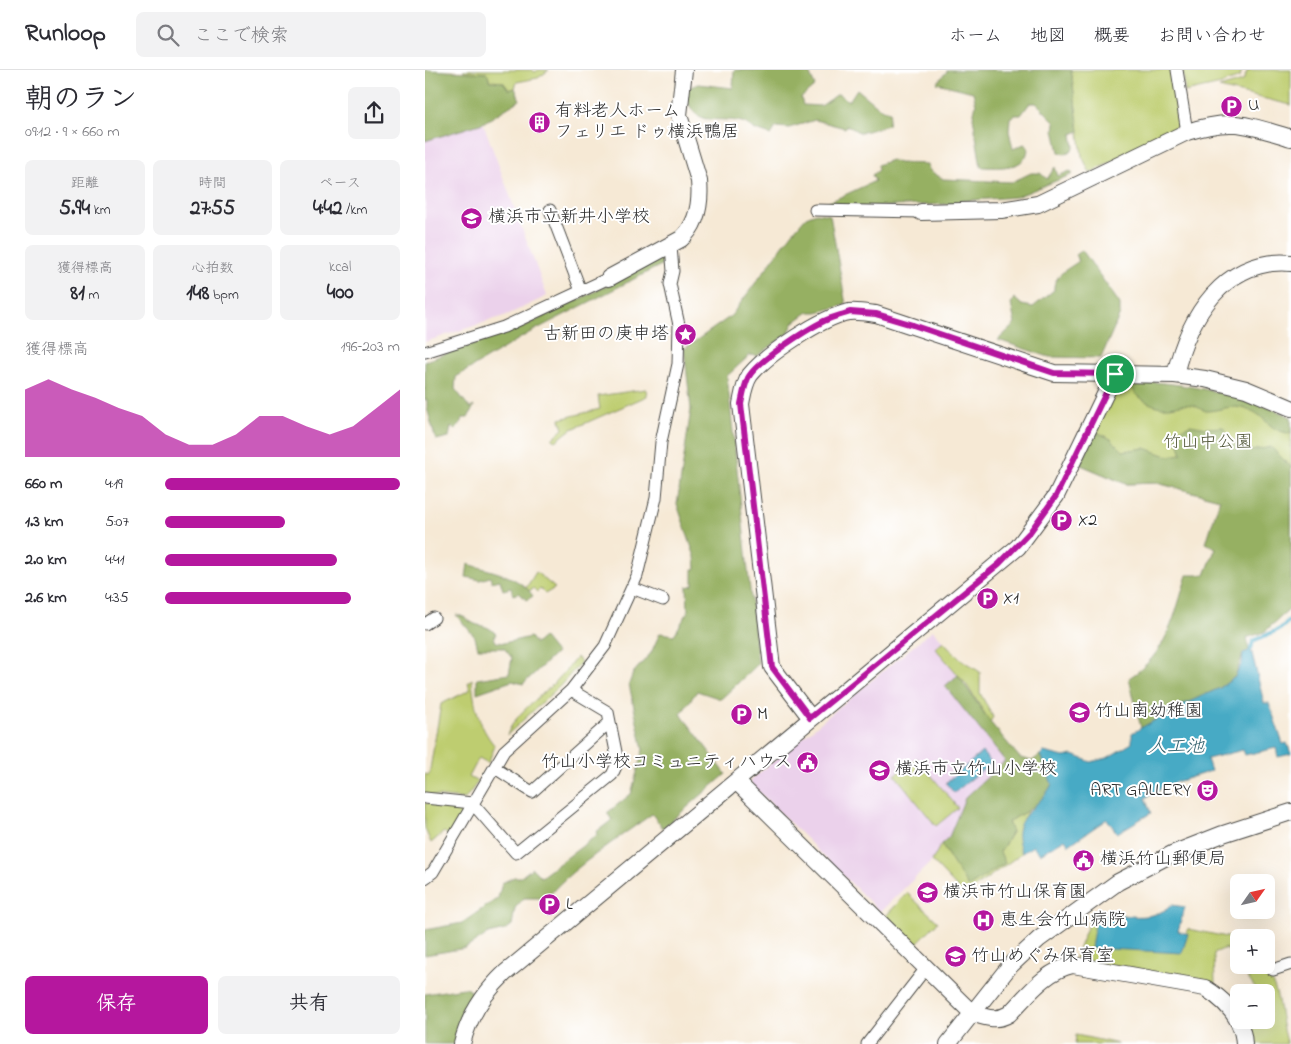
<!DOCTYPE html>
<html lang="ja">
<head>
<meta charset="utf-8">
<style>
	body { margin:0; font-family:"Indie Flower","Klee One",sans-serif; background:#f2f2f3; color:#2b2b33; height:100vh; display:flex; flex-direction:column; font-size:19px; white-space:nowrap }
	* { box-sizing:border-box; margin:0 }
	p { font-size:16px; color:#7c7c81 }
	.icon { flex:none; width:28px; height:28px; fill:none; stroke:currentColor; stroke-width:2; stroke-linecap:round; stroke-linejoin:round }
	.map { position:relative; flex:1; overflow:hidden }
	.side { display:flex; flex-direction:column; background:#fff; width:425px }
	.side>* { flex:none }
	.needle { width:32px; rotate:56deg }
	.buttons { position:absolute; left:805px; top:804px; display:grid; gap:10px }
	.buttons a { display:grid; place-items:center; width:45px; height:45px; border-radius:8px; background:#fff; box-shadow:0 5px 20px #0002; font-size:25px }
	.pin { position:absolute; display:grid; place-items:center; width:42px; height:42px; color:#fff; margin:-21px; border:2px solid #fff; border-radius:50%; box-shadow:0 1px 5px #0007 }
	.round { display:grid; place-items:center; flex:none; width:52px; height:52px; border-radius:8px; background:#f2f2f3 }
	.headline { display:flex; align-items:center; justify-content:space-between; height:85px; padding:0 25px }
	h1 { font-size:28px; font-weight:800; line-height:38px }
	.stats { display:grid; grid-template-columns:repeat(3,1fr); gap:8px; height:85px; padding:5px 25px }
	.stats div { display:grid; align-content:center; border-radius:8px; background:#f2f2f3; text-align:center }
	.stats b { font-size:21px; font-weight:800 }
	.stats small { font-size:14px; font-weight:400 }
	.stats p { font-size:14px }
	.chart { height:140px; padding:10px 25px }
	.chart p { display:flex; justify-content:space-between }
	.chart svg { width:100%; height:90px; margin-top:5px; fill:#b5179e; opacity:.7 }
	.action { display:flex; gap:10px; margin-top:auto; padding:10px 25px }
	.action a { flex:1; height:58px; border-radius:8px; background:#b5179e; color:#fff; font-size:20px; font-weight:800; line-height:58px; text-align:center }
	.action a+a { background:#f2f2f3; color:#2b2b33 }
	ul { padding:0 25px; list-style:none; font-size:16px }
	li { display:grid; grid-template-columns:80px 60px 1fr; align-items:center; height:38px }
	li i { height:12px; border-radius:6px; background:#b5179e }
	header { display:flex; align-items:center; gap:30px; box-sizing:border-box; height:70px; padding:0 25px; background:#fff; border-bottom:1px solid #e1e1e2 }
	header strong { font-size:24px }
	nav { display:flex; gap:28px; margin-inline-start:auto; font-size:18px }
	.search { width:350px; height:45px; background:#f2f2f3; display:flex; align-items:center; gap:12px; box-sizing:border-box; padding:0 18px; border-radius:8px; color:#7c7c81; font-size:19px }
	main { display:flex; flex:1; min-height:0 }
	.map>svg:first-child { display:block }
	.built { fill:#ebd1eb }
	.green { fill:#becd6f; stroke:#747c4d }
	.forest { fill:#96b062; stroke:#606e46 }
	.water { fill:#46aac5; stroke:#386a78 }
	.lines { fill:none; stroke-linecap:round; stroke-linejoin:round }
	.stream { stroke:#46aac5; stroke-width:4 }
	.street-casing { stroke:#494844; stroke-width:13 }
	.secondary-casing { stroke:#494844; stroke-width:18 }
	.street { stroke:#fff; stroke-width:11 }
	.secondary { stroke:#fff; stroke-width:16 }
	.route-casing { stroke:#fff; stroke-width:10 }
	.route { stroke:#b5179e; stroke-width:6 }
	.labels { text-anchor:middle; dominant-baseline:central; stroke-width:4; stroke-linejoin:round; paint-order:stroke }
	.poi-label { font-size:18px; fill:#2b2b2b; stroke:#fff; text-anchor:start }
	.park-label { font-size:18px; fill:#575c3f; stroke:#fff }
	.water-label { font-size:19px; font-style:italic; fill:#376470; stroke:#fff }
</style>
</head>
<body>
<header>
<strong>Runloop</strong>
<div class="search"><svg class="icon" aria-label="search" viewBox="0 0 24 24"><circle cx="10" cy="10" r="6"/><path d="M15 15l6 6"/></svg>ここで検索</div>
<nav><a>ホーム</a><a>地図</a><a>概要</a><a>お問い合わせ</a></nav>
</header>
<main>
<section class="side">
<div class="headline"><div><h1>朝のラン</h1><p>09:12 · 9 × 660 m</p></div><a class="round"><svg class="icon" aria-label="share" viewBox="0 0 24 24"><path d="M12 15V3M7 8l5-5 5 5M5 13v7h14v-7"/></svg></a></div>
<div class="stats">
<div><p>距離</p><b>5.94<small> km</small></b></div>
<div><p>時間</p><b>27:55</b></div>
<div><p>ペース</p><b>4:42<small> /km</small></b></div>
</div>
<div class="stats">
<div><p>獲得標高</p><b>81<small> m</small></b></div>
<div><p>心拍数</p><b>148<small> bpm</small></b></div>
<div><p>kcal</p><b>400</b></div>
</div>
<div class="chart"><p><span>獲得標高</span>196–203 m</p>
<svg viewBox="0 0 160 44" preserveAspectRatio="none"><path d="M0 44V11L10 6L20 11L30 15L40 20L50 24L60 33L70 38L80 38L90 33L100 24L110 24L120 29L130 33L140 29L150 20L160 11V44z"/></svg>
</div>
<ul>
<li><b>660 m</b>4:19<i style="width:100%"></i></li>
<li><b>1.3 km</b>5:07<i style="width:51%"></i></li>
<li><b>2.0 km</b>4:41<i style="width:73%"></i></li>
<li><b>2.6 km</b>4:35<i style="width:79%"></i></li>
</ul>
<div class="action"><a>保存</a><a>共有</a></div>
</section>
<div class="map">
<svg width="866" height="974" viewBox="0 0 866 974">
	<rect width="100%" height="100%" fill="#fff"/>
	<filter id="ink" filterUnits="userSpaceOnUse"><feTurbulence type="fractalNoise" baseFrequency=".02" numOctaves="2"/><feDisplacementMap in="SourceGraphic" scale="10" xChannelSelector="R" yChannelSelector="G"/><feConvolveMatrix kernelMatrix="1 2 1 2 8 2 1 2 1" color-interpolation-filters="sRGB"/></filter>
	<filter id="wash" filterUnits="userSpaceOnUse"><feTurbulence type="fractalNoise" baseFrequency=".0096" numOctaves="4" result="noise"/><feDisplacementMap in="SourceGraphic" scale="20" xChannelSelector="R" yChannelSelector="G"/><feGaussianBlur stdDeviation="1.12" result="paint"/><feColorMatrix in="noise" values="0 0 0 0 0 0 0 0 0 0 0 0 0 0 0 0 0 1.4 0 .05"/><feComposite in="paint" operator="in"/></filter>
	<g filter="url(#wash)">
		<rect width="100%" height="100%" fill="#f6e9d5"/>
		<path class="built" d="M 58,53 L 122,226 L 82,245 L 0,272 L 0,71 Z
			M 508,560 L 518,571 L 510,578 L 533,605 L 520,616 L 580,691 L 540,728 L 524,767 L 516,774 L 507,791 L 455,842 L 326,714 L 326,710 Z"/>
		<path class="green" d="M 38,0 L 107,0 L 110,2 L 113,0 L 124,0 L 113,8 L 92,12 L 90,18 L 84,20 L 78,12 L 65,11 L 61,3 L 41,3 Z
			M 646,0 L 748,0 L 755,51 L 750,59 L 665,103 L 657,86 Z
			M 758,0 L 817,0 L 815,7 L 796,14 L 760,22 Z
			M 823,0 L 866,0 L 866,35 L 794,18 L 818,11 Z
			M 691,311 C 751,312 811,322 866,347 L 866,538 L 839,562 L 780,505 L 791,478 L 795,429 L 732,413 L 701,414 L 656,395 Z
			M 221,319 L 222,326 L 145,360 L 131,371 L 127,369 L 138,359 L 135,349 L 175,339 L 173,326 Z
			M 111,502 L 130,518 L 120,524 L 115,519 L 112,522 L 108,518 L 105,521 L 101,518 Z
			M 518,571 L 534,588 L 555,602 L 555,623 L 568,647 L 565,652 L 541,614 L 510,578 Z
			M 152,587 L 156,592 L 136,615 L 82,665 C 91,641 118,626 134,608 C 140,601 146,594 152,587 Z
			M 47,609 C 49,634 53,656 70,676 L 63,693 L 54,688 L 44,707 L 53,712 L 40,729 L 0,725 L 0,704 L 4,705 L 16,634 L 45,620 L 43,612 Z
			M 492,688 L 533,738 L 511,756 L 470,705 Z
			M 0,733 L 37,735 L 40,740 L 25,766 L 19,762 L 6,773 L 0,759 Z
			M 603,740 C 594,756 590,765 597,783 L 539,825 L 507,791 L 516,774 L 543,816 L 575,782 L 587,762 L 583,752 Z
			M 482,823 L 513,852 L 489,876 L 460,847 Z
			M 673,842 L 677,847 L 670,854 L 757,883 L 763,859 L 807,868 L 814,880 L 814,895 C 861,895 850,943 862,974 L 831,974 L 825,953 L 826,950 L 841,950 L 841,922 L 833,922 L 801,878 L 789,883 L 790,914 L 650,888 L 666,847 Z
			M 651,965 L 694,974 L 650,974 Z"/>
		<path class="forest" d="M 0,0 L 62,3 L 65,11 L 78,12 L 84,20 L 90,18 L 95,30 L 58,53 L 0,71 Z
			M 309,0 L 383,0 L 390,16 L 376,28 L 378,35 L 396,36 L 413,24 L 424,31 L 432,19 L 456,39 L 465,42 L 463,55 L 435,63 L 422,55 L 420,58 L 390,50 L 364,58 L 351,57 L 346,65 C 341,63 336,62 331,60 C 326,58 322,53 317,52 C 288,45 267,61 260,19 L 273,14 L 308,18 Z
			M 523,0 L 646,0 L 654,61 L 647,64 L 649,77 L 646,81 L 639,84 L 634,82 L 629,60 L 630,52 L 611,33 L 605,33 L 596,45 L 589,45 L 585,48 L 584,61 L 588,79 L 599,74 L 603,77 C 603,101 573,97 556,97 L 548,47 L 551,34 L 548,22 L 512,13 Z
			M 466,90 L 474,93 L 503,94 L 504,100 L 518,109 L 587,112 L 606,103 L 615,103 L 622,109 L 630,97 L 633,106 L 645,101 L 648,104 L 591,127 L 534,131 L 529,134 L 407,138 L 402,133 L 450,111 L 447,105 L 453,100 L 452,95 Z
			M 391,143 L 405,145 L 421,235 L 392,242 L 383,242 L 369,252 L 363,264 L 332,286 L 325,285 L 302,306 L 333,594 L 296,629 L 272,621 L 256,644 L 301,704 L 238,758 L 227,744 C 204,761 135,806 123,828 L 99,828 L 90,838 L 87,855 L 80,860 L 63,864 L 41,878 L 0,885 L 0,860 L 37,853 L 73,828 L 77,813 L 89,807 L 96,807 L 107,798 L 116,807 L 172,765 L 171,762 L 187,750 L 182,743 L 206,724 L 218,680 L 204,614 L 208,603 L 226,583 L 235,563 L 249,565 L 263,542 L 262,517 L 268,515 L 268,499 L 271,499 L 270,487 L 252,434 L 266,339 L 259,279 L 306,246 L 368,162 L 381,147 Z
			M 657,180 L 695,234 L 695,244 L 676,288 L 624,287 L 573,270 L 590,254 L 586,234 L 589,228 L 597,235 L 608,237 L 629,220 C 628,205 643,199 654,191 L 650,185 Z
			M 240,187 L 244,191 L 104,263 L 31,307 L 30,319 L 45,338 L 49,336 L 43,348 L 38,348 L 31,359 L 26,357 L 24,367 L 11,370 L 2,338 L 2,329 L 0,330 L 0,291 L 102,255 Z
			M 706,311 C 760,312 817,325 866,347 L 866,364 C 859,362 851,361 845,355 C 837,348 833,342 821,339 C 805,334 798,340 783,341 C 776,341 772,335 766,335 C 757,333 748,338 739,337 C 727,337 705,325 706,311 Z
			M 765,355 L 782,358 L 798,357 L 809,374 L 818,375 L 826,381 L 846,377 L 866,397 L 866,538 L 839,562 L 821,568 L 824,580 L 818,584 L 810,607 L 795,618 L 755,636 L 716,658 L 704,608 C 743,583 749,546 762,505 L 780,505 L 791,478 L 781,473 L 795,429 L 732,413 L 701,414 L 656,395 L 670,361 L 686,369 L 698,381 L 720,378 L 742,386 L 757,384 L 751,366 L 756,359 Z
			M 43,494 C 65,501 94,505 108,526 L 102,530 L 94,523 L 88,525 L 86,518 L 78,520 L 75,510 L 67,512 L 65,507 L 55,510 L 41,507 Z
			M 31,545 C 39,546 40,548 46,552 C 55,558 61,553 71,564 L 69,567 L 71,572 L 79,573 L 105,567 L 110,574 L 118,567 L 131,583 L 98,614 L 87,611 L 52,623 L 52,609 L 84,604 L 87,588 L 79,578 L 53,578 L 50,567 Z
			M 533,605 L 565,652 L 595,688 L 607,691 L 615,685 L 627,714 C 619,733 600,742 583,752 L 587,762 L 575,782 L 580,793 L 543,817 L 516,774 L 524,767 L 540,728 L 580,691 L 520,616 Z
			M 39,918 L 44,919 L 47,925 L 37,945 L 30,974 L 0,974 L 0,924 Z"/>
		<path class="water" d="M 826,579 L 839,633 L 844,633 L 858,674 L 862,673 L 866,684 L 853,687 L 851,678 L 820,685 L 818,680 L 782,689 L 786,701 L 736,717 L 735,720 L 720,728 L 726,743 L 692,763 L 682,749 L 644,775 L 640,769 L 615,784 L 608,776 L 597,783 C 581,746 615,740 627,714 L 615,685 L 619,682 L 639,687 L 648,685 L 666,692 L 682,688 L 707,673 L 707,663 L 755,636 L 795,618 L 810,607 L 817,593 L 818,584 Z
			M 557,682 L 566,693 L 529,723 L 521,713 Z
			M 747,835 L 760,837 L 753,861 L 763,864 L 757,883 L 666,878 L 670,853 L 683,842 C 705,847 728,851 747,835 Z"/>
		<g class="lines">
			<path class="stream" d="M 826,579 L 828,571 L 855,559 L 866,549"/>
		</g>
	</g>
	<g filter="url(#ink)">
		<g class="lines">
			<defs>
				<path id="street" d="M 752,0 L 762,62
					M 125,140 L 156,221
					M 390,140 L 496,142
					M 0,282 L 79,257 L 184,208
					M 207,518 L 238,530
					M 0,554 L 9,548
					M 70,698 L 107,722 L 185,652
					M 0,728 L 47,733 L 91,783 L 187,705 L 193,692 L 183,642 L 146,620
					M 0,808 L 8,802 L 18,785 L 79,681 L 146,620 L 180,576 L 212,506 L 231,428 L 236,372 L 253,294 L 254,255 L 245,214 L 248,201 L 246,176
					M 841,895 L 848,900 L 866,894
					M 442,974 L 501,898"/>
				<path id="secondary" d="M 496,142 L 576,140 L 613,134 L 762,62 C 807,47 823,55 866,68
					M 184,208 L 256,169 C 273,154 276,133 274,111 L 254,45 L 259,0
					M 750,305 C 763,248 799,187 866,193
					M 385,647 L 347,597 L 316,334 C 318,324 319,314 325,305 C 342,284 397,247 424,242 C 432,241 443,243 451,244 L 629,303 L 750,305 L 780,309 L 821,319 L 866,338
					M 311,711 L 547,943 C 560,947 571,952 584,944 C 602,926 621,900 648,895 L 780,918 C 801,931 818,948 819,974
					M 37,974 C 44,945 59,923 80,903 L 593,477 L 631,426 L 690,304
					M 523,974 L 584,897 L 614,869 L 693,812 L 747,784 L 798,764 L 866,742"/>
			</defs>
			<use href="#street" class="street-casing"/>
			<use href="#secondary" class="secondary-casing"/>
			<use href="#street" class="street"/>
			<use href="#secondary" class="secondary"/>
		</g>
	</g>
	<g class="lines" filter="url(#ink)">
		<defs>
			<path id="route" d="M 425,242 L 451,244 L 488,255 L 629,303 L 690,304 L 631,426 L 605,462 L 574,494 L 385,648 L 347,597 L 316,334 C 318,325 319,317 323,308 C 332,291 381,260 399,251 C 407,247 417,245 425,242 Z"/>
		</defs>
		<use href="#route" class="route-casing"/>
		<use href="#route" class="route"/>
	</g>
	<defs>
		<symbol id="parking-disc" viewBox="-11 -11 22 22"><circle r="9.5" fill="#b5179e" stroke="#fff"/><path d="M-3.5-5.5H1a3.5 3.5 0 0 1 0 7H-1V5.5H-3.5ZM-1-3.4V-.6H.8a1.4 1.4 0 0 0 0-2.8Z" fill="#fff"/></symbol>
		<symbol id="building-disc" viewBox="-11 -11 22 22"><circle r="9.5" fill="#b5179e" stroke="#fff"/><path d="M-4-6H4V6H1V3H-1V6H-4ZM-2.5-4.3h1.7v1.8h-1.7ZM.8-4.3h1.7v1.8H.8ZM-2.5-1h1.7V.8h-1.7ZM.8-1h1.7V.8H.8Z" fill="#fff"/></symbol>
		<symbol id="school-disc" viewBox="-11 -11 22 22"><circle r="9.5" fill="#b5179e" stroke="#fff"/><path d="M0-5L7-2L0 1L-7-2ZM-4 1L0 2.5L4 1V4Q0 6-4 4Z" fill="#fff"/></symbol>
		<symbol id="sight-disc" viewBox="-11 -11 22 22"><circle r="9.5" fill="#b5179e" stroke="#fff"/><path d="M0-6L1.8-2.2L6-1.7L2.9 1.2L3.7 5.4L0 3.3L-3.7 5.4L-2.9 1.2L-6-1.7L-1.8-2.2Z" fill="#fff"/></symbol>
		<symbol id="civic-disc" viewBox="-11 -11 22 22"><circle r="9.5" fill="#b5179e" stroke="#fff"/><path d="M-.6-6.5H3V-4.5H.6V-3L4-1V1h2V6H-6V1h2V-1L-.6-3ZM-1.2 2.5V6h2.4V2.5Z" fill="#fff"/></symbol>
		<symbol id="theatre-disc" viewBox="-11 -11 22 22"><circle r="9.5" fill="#b5179e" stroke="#fff"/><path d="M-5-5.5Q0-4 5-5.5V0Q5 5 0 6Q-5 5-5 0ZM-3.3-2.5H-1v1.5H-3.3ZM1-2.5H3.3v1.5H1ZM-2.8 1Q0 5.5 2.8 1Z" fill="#fff"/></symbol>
		<symbol id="hospital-disc" viewBox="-11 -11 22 22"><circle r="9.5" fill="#b5179e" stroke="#fff"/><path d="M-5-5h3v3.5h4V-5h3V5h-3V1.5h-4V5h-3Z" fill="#fff"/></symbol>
	</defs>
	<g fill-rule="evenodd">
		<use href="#parking-disc" x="794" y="24" width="25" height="25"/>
		<use href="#building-disc" x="102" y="40" width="25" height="25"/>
		<use href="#school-disc" x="34" y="136" width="25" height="25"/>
		<use href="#sight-disc" x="248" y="252" width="25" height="25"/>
		<use href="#parking-disc" x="624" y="438" width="25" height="25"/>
		<use href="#parking-disc" x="550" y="516" width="25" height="25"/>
		<use href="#school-disc" x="642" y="630" width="25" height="25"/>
		<use href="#parking-disc" x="304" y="632" width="25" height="25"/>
		<use href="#civic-disc" x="370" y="680" width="25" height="25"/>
		<use href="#school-disc" x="442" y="688" width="25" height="25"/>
		<use href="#theatre-disc" x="770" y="708" width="25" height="25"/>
		<use href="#civic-disc" x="646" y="778" width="25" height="25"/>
		<use href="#school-disc" x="490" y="810" width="25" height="25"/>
		<use href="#parking-disc" x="112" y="822" width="25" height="25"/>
		<use href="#hospital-disc" x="546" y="838" width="25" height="25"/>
		<use href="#school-disc" x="518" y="874" width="25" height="25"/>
	</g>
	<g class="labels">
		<g class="poi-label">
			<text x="823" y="36">U</text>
			<text x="130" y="42">有料老人ホーム<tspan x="130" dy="21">フェリエ ドゥ横浜鴨居</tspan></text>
			<text x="63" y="148">横浜市立新井小学校</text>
			<text x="244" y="265" text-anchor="end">古新田の庚申塔</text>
			<text x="653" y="451">X2</text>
			<text x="578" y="529">X1</text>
			<text x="670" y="642">竹山南幼稚園</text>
			<text x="332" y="645">M</text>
			<text x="367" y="693" text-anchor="end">竹山小学校コミュニティハウス</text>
			<text x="470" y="700">横浜市立竹山小学校</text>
			<text x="766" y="721" text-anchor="end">ART GALLERY</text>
			<text x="675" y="790">横浜竹山郵便局</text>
			<text x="518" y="823">横浜市竹山保育園</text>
			<text x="141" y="835">L</text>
			<text x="575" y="851">恵生会竹山病院</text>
			<text x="546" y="887">竹山めぐみ保育室</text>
		</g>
		<g class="park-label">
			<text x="783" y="373">竹山中公園</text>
		</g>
		<g class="water-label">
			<text x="751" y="677">人工池</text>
		</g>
	</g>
</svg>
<div class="buttons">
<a><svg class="needle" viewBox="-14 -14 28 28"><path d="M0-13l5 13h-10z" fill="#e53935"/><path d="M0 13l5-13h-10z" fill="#7c7c81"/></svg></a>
<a>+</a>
<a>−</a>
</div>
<div class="pin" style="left:690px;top:304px;background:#1e9e55"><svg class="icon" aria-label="arrive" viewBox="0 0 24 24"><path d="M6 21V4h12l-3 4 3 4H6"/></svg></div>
</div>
</main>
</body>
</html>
